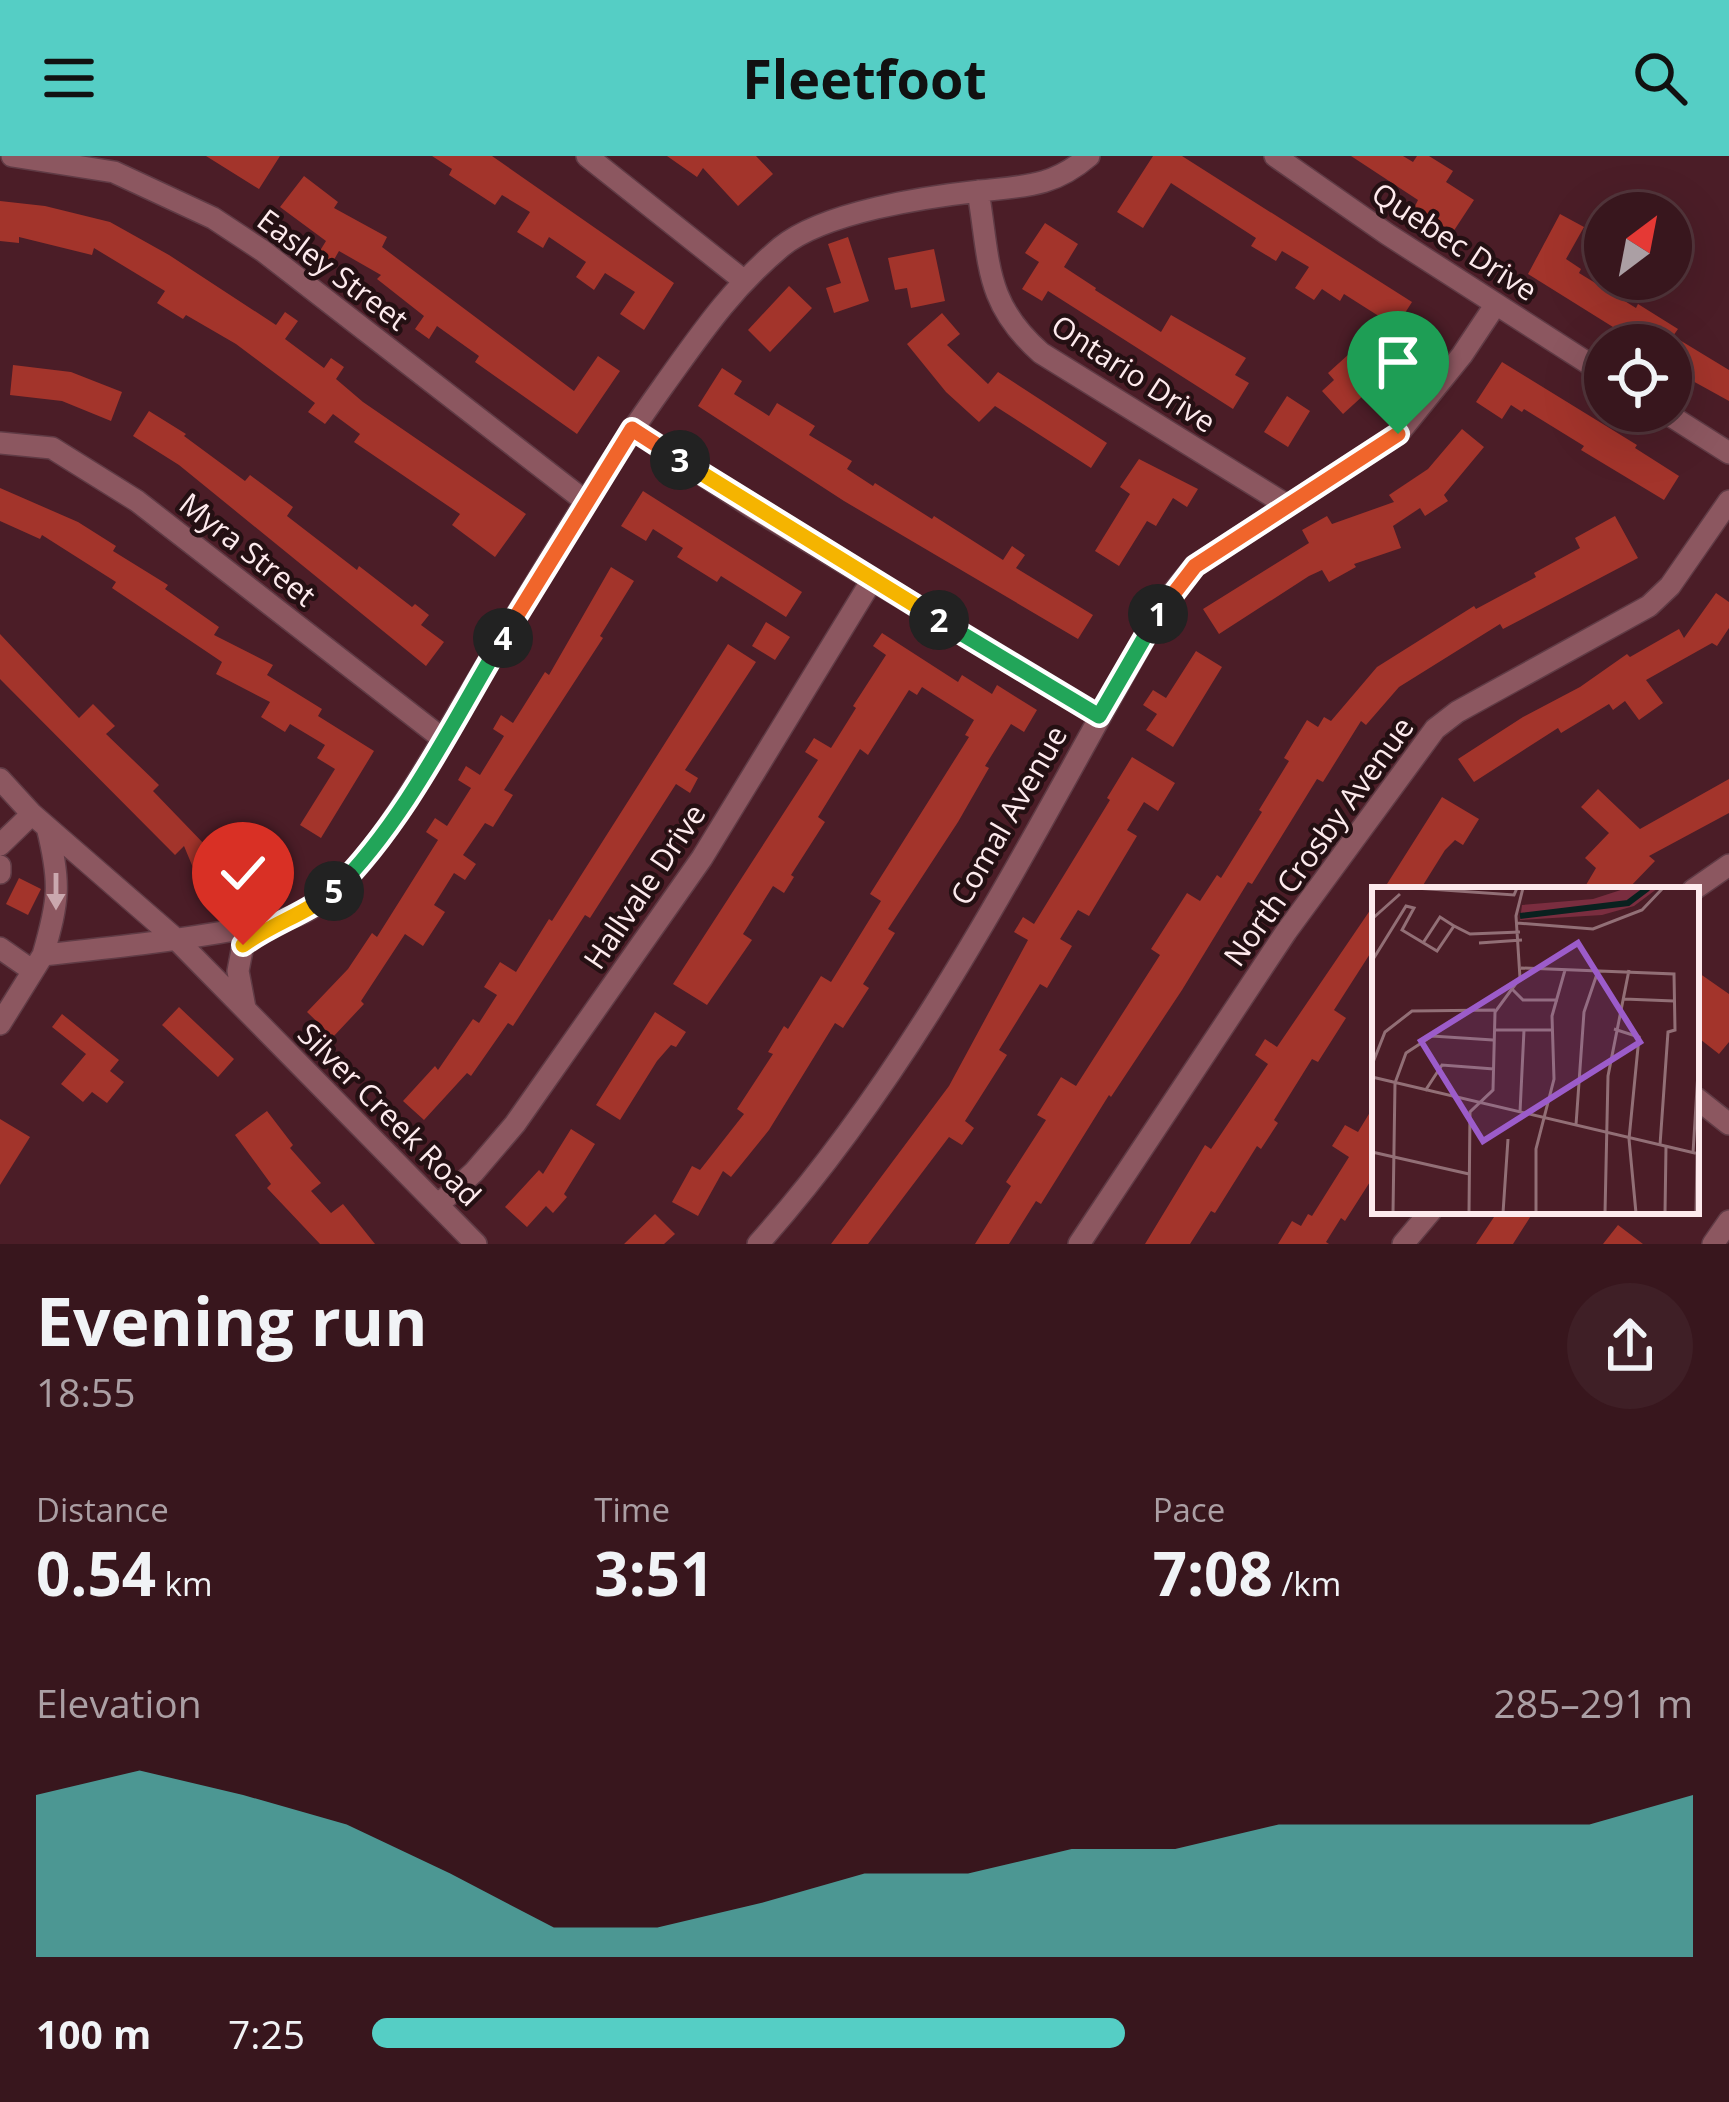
<!DOCTYPE html>
<html lang="en">
<head>
<meta charset="utf-8">
<style>
	body { margin:0; font-family:"Open Sans",sans-serif; background:#3f1f26; color:#f1f3f6; height:100vh; display:flex; flex-direction:column; font-size:45px; white-space:nowrap }
	* { box-sizing:border-box; margin:0 }
	p { font-size:39px; color:#ab9fa4 }
	.icon { flex:none; width:66px; height:66px; fill:none; stroke:currentColor; stroke-width:2; stroke-linecap:round; stroke-linejoin:round }
	.map { position:relative; height:1088px; overflow:hidden }
	.drawer { display:flex; flex-direction:column; background:#38161d; flex:1 }
	.drawer>* { flex:none }
	.needle { width:78px; rotate:32deg }
	.buttons { position:absolute; left:1584px; top:36px; display:grid; gap:24px }
	.buttons a { display:grid; place-items:center; width:108px; height:108px; border-radius:50%; background:#38161d; box-shadow:0 12px 48px #0002,0 0 0 3px #52353b; font-size:60px }
	.pin { position:absolute; display:grid; place-items:center; width:102px; height:102px; color:#fff; margin:-123px -51px; border-radius:50% 50% 50% 0; rotate:-45deg; box-shadow:0 0 12px #0007 }
	.pin .icon { rotate:45deg }
	.km { position:absolute; width:60px; height:60px; margin:-30px; border-radius:50%; background:#222; color:#fff; font-size:33px; line-height:60px; text-align:center }
	.round { display:grid; place-items:center; flex:none; width:126px; height:126px; border-radius:63px; background:#3f1f26 }
	.head { display:flex; align-items:center; justify-content:space-between; height:204px; padding:0 36px }
	h1 { font-size:66px; font-weight:700; line-height:90px }
	.metrics { display:grid; grid-template-columns:repeat(3,1fr); gap:18px; height:204px; padding:12px 36px }
	.metrics div { display:grid; align-content:center }
	.metrics b { font-size:60px; font-weight:700 }
	.metrics small { font-size:33px; font-weight:400 }
	.metrics p { font-size:33px }
	.chart { height:336px; padding:24px 36px }
	.chart p { display:flex; justify-content:space-between }
	.chart svg { width:100%; height:216px; margin-top:12px; fill:#55cec5; opacity:.7 }
	ul { padding:0 36px; list-style:none; font-size:39px }
	li { display:grid; grid-template-columns:192px 144px 1fr; align-items:center; height:90px }
	li i { height:30px; border-radius:15px; background:#55cec5 }
	header { display:flex; justify-content:space-between; align-items:center; height:156px; padding:0 36px; background:#55cec5; color:#111; font-size:54px; font-weight:700 }
	.map>svg:first-child { display:block }
	.building { fill:#a3342b }
	.lines { fill:none; stroke-linecap:round; stroke-linejoin:round }
	.minor-casing { stroke:#603b45; stroke-width:24 }
	.minor { stroke:#8c5760; stroke-width:21 }
	.oneway { fill:#caa8ae }
	.split-1-casing { stroke:#fff; stroke-width:24 }
	.split-2-casing { stroke:#fff; stroke-width:24 }
	.split-3-casing { stroke:#fff; stroke-width:24 }
	.split-4-casing { stroke:#fff; stroke-width:24 }
	.split-5-casing { stroke:#fff; stroke-width:24 }
	.split-6-casing { stroke:#fff; stroke-width:24 }
	.split-1 { stroke:#f0652b; stroke-width:15 }
	.split-2 { stroke:#22a559; stroke-width:15 }
	.split-3 { stroke:#f5b400; stroke-width:15 }
	.split-4 { stroke:#f0652b; stroke-width:15 }
	.split-5 { stroke:#22a559; stroke-width:15 }
	.split-6 { stroke:#f5b400; stroke-width:15 }
	.labels { text-anchor:middle; dominant-baseline:central; stroke-width:9; stroke-linejoin:round; paint-order:stroke }
	.street-label { font-size:30px; fill:#fdeaed; stroke:#241013 }
	.inset-river { fill:none; stroke:#0a211f; stroke-width:6 }
	.inset-road { fill:none; stroke:#926f76; stroke-width:3 }
	.view { fill:#9c5cca; fill-opacity:0.15; stroke:#9c5cca; stroke-width:6 }
	.inset-edge { fill:none; stroke:#fdeaed; stroke-width:6 }
</style>
</head>
<body>
<header><svg class="icon" aria-label="menu" viewBox="0 0 24 24"><path d="M4 6h16M4 12h16M4 18h16"/></svg>Fleetfoot<svg class="icon" aria-label="search" viewBox="0 0 24 24"><circle cx="10" cy="10" r="6"/><path d="M15 15l6 6"/></svg></header>
<div class="map">
<svg width="1729" height="1088" viewBox="0 0 1729 1088">
	<rect width="100%" height="100%" fill="#4b1d27"/>
	<path class="building" d="M 206,0 L 280,0 L 259,33 Z
		M 432,0 L 492,0 L 674,127 L 644,174 L 620,158 L 635,136 L 605,117 L 594,134 L 576,121 L 586,106 L 549,81 L 543,92 L 517,76 L 530,56 L 502,39 L 495,49 L 449,19 L 452,13 Z
		M 667,0 L 756,0 L 773,18 L 738,50 L 703,12 L 697,21 Z
		M 1153,0 L 1182,0 L 1412,146 L 1396,171 L 1344,138 L 1340,145 L 1322,133 L 1314,144 L 1295,132 L 1309,111 L 1282,95 L 1276,105 L 1251,90 L 1256,82 L 1171,27 L 1143,72 L 1117,56 Z
		M 1351,0 L 1403,0 L 1413,6 L 1417,0 L 1429,0 L 1453,15 L 1446,26 L 1474,44 L 1453,76 L 1414,52 L 1418,44 Z
		M 304,20 L 338,46 L 334,52 L 387,81 L 382,91 L 574,235 L 598,200 L 620,215 L 577,278 L 475,206 L 479,200 L 437,170 L 429,183 L 415,173 L 424,160 L 377,123 L 381,119 L 339,95 L 332,107 L 318,98 L 326,85 L 280,51 Z
		M 0,45 L 45,50 L 110,66 L 169,99 L 276,169 L 285,156 L 298,165 L 285,183 L 324,212 L 331,202 L 344,211 L 336,223 L 363,246 L 526,358 L 495,401 L 452,369 L 460,358 L 354,286 L 360,278 L 333,258 L 325,268 L 308,256 L 315,247 L 236,188 L 186,159 L 183,163 L 157,147 L 165,135 L 94,92 L 92,99 L 19,81 L 19,87 L 0,85 Z
		M 1560,58 L 1584,71 L 1566,103 L 1581,113 L 1579,117 L 1636,152 L 1638,148 L 1678,173 L 1673,180 L 1729,214 L 1729,245 L 1671,213 L 1671,183 L 1667,189 L 1613,189 L 1621,176 L 1528,118 Z
		M 1045,67 L 1078,88 L 1064,111 L 1096,132 L 1095,134 L 1161,176 L 1171,159 L 1246,202 L 1235,219 L 1249,227 L 1233,253 L 1048,135 L 1042,145 L 1022,133 L 1039,106 L 1025,97 Z
		M 848,81 L 869,145 L 834,157 L 826,132 L 841,127 L 828,88 Z
		M 934,93 L 945,145 L 911,152 L 907,132 L 895,134 L 888,102 Z
		M 789,130 L 812,152 L 770,196 L 748,174 Z
		M 942,157 L 960,178 L 947,189 L 988,228 L 998,216 L 1107,287 L 1091,312 L 995,250 L 979,266 L 946,236 L 907,188 Z
		M 1349,198 L 1376,228 L 1343,258 L 1322,235 L 1334,224 L 1328,217 Z
		M 1502,206 L 1637,289 L 1635,292 L 1679,320 L 1664,344 L 1581,294 L 1584,290 L 1524,253 L 1522,256 L 1511,249 L 1502,263 L 1476,246 Z
		M 13,209 L 71,216 L 122,236 L 111,265 L 62,245 L 10,239 Z
		M 722,212 L 742,225 L 734,238 L 769,260 L 777,247 L 815,270 L 809,279 L 852,305 L 847,313 L 873,330 L 875,327 L 932,363 L 934,360 L 1003,404 L 1012,390 L 1025,399 L 1016,412 L 1093,459 L 1078,483 L 844,345 L 698,250 Z
		M 1287,240 L 1310,255 L 1288,291 L 1264,276 Z
		M 149,255 L 186,278 L 184,280 L 245,325 L 250,319 L 293,351 L 287,360 L 357,414 L 359,410 L 412,451 L 415,448 L 429,459 L 421,469 L 444,486 L 426,510 L 179,309 L 133,280 Z
		M 1462,273 L 1484,291 L 1444,339 L 1448,345 L 1425,360 L 1420,352 L 1393,370 L 1401,392 L 1354,408 L 1356,411 L 1329,426 L 1322,414 L 1309,420 L 1219,478 L 1203,453 L 1309,387 L 1302,374 L 1327,360 L 1332,368 L 1394,346 L 1389,339 L 1428,313 Z
		M 1139,303 L 1198,333 L 1187,351 L 1173,342 L 1156,370 L 1147,365 L 1119,410 L 1095,395 L 1130,338 L 1120,331 Z
		M 0,332 L 78,366 L 116,390 L 113,395 L 168,429 L 165,433 L 219,471 L 214,479 L 273,509 L 267,519 L 322,553 L 318,560 L 374,595 L 321,682 L 300,669 L 335,613 L 317,602 L 325,589 L 290,568 L 285,576 L 261,561 L 270,546 L 216,518 L 222,506 L 112,432 L 116,426 L 42,379 L 40,383 L 0,365 Z
		M 643,335 L 802,436 L 786,461 L 721,420 L 717,426 L 677,401 L 683,392 L 653,373 L 646,385 L 621,370 Z
		M 1615,360 L 1638,402 L 1503,473 L 1500,468 L 1399,531 L 1366,569 L 1361,565 L 1323,626 L 1317,623 L 1252,728 L 1248,726 L 1182,834 L 1111,941 L 1109,939 L 1041,1048 L 1036,1045 L 1009,1088 L 975,1088 L 1011,1030 L 1006,1026 L 1046,964 L 1037,959 L 1061,921 L 1076,930 L 1160,799 L 1151,793 L 1187,737 L 1200,745 L 1217,719 L 1221,722 L 1262,656 L 1259,654 L 1289,605 L 1284,602 L 1307,564 L 1318,571 L 1324,561 L 1331,565 L 1377,511 L 1474,450 L 1476,453 L 1536,421 L 1534,417 L 1580,392 L 1575,382 Z
		M 611,411 L 634,425 L 600,480 L 603,482 L 504,634 L 513,639 L 493,671 L 485,667 L 463,699 L 476,708 L 465,724 L 454,717 L 434,749 L 445,756 L 423,790 L 405,778 L 361,845 L 364,848 L 333,881 L 307,856 L 348,813 L 372,777 L 377,781 L 438,684 L 426,676 L 435,662 L 447,670 L 471,632 L 458,624 L 466,610 L 480,619 L 504,580 L 493,573 L 501,559 L 513,567 L 545,516 L 549,519 Z
		M 1716,437 L 1729,446 L 1729,472 L 1717,490 L 1712,487 L 1646,524 L 1663,547 L 1639,564 L 1625,545 L 1613,554 L 1609,548 L 1561,577 L 1558,572 L 1474,626 L 1458,603 L 1523,561 L 1580,531 L 1627,498 L 1630,501 L 1679,473 L 1684,482 Z
		M 766,466 L 790,481 L 775,504 L 752,490 Z
		M 882,477 L 958,526 L 962,519 L 992,538 L 997,529 L 1037,554 L 1024,576 L 1011,568 L 985,610 L 989,612 L 958,666 L 888,773 L 895,777 L 863,828 L 869,832 L 843,872 L 835,867 L 769,974 L 731,1021 L 723,1015 L 698,1060 L 672,1046 L 692,1010 L 700,1014 L 744,958 L 737,953 L 773,898 L 768,896 L 784,870 L 788,873 L 821,820 L 831,826 L 881,745 L 870,738 L 969,581 L 965,579 L 974,564 L 922,531 L 917,539 L 909,534 L 868,599 L 860,593 L 818,661 L 825,666 L 791,719 L 794,721 L 784,737 L 773,730 L 743,778 L 752,784 L 707,849 L 673,828 L 818,604 L 805,596 L 814,582 L 831,592 L 856,552 L 853,550 L 886,499 L 873,490 Z
		M 0,478 L 79,562 L 93,548 L 115,570 L 106,578 L 159,629 L 153,635 L 207,691 L 250,673 L 261,699 L 199,726 L 184,690 L 175,699 L 0,523 Z
		M 728,488 L 756,506 L 685,614 L 698,622 L 690,637 L 676,628 L 590,762 L 585,759 L 513,870 L 508,867 L 471,920 L 467,917 L 424,964 L 403,945 L 435,910 L 438,914 L 473,863 L 479,867 L 497,839 L 484,831 L 500,806 L 516,816 L 549,763 L 552,765 Z
		M 1196,495 L 1222,511 L 1173,591 L 1146,574 L 1157,558 L 1143,549 L 1153,534 L 1166,542 Z
		M 1132,601 L 1175,627 L 1158,655 L 1144,646 L 1127,674 L 1137,680 L 1089,760 L 1078,754 L 1060,783 L 1072,790 L 1047,832 L 1040,828 L 999,894 L 1007,899 L 965,965 L 974,972 L 962,989 L 949,981 L 868,1088 L 831,1088 L 949,930 L 1028,784 L 1014,776 L 1023,761 L 1034,768 L 1110,644 L 1107,642 Z
		M 1729,623 L 1729,657 L 1649,700 L 1655,705 L 1627,734 L 1583,734 L 1596,712 L 1585,702 L 1609,677 L 1581,651 L 1598,633 L 1640,673 Z
		M 1442,641 L 1479,663 L 1463,689 L 1455,684 L 1445,694 L 1420,734 L 1397,734 L 1387,728 Z
		M 19,722 L 41,733 L 28,759 L 6,748 Z
		M 1375,747 L 1375,790 L 1334,854 L 1346,862 L 1318,906 L 1312,903 L 1274,964 L 1278,967 L 1261,993 L 1257,990 L 1215,1057 L 1211,1055 L 1190,1088 L 1145,1088 L 1205,989 L 1211,993 L 1268,908 L 1255,899 L 1265,883 L 1277,891 Z
		M 1696,815 L 1729,838 L 1729,886 L 1719,898 L 1696,880 Z
		M 179,851 L 234,903 L 218,921 L 162,869 Z
		M 655,856 L 686,876 L 676,891 L 671,889 L 657,905 L 620,964 L 596,949 Z
		M 62,858 L 119,904 L 110,915 L 124,926 L 107,947 L 92,936 L 83,946 L 61,928 L 86,898 L 52,871 Z
		M 1375,948 L 1375,1018 L 1345,1065 L 1341,1062 L 1326,1086 L 1329,1088 L 1278,1088 L 1292,1065 L 1301,1070 L 1308,1058 L 1312,1060 L 1349,1001 L 1332,990 L 1345,969 L 1358,976 Z
		M 267,955 L 293,989 L 290,992 L 321,1027 L 311,1035 L 331,1057 L 343,1048 L 375,1088 L 320,1088 L 267,1032 L 271,1028 L 235,979 Z
		M 0,963 L 30,981 L 0,1029 Z
		M 571,973 L 595,988 L 564,1038 L 567,1041 L 553,1057 L 546,1050 L 527,1071 L 505,1051 L 539,1014 L 543,1018 Z
		M 1498,1055 L 1534,1055 L 1513,1088 L 1476,1088 Z
		M 655,1058 L 675,1078 L 664,1088 L 624,1088 Z
		M 1618,1069 L 1643,1088 L 1603,1088 Z"/>
	<g class="lines">
		<defs>
			<path id="minor" d="M 12,0 L 114,16 L 213,62 L 263,95 L 585,345
				M 587,0 L 743,124
				M 1275,0 L 1387,78 L 1605,218
				M 978,35 C 990,106 984,147 1041,197 L 1285,348
				M 1663,255 L 1729,297
				M 633,273 L 753,352 L 1099,560
				M 0,287 L 52,292 L 137,345 L 443,583
				M 0,623 L 32,658 L 177,784 L 476,1088
				M 0,689 L 32,658
				M 0,710 L 0,717
				M 1693,734 L 1729,709
				M 0,792 L 33,815
				M 43,799 C 59,744 61,727 47,671
				M 245,852 L 238,815 L 243,789 L 268,770
				M 0,868 L 43,799 C 109,792 175,785 240,773 C 263,768 290,765 310,753 C 368,718 422,618 457,559 C 524,447 588,335 664,229 C 702,176 731,133 781,91 C 824,56 925,41 980,35 C 1025,30 1053,31 1089,0
				M 1696,942 L 1729,968
				M 438,1049 L 474,1016 L 515,968 L 702,702 L 872,424
				M 758,1088 C 927,899 1039,664 1165,446 L 1195,410 L 1398,278 L 1462,199 L 1496,148
				M 1079,1088 L 1286,776 L 1435,573 L 1457,556 L 1649,450 L 1670,430 L 1729,345
				M 1403,1088 L 1431,1055
				M 1713,1088 L 1729,1065"/>
		</defs>
		<use href="#minor" class="minor-casing"/>
		<use href="#minor" class="minor"/>
	</g>
	<defs><path id="oneway-solid" d="M-6-.8H1V-3.2L6.5 0L1 3.2V.8H-6Z" transform="scale(3)"/></defs>
	<use class="oneway" href="#oneway-solid" transform="translate(56 735) rotate(90)"/>
	<g class="lines">
		<defs>
			<path id="split-1" d="M 1158,458 L 1195,410 L 1398,278"/>
			<path id="split-2" d="M 939,464 L 1099,560 L 1158,458"/>
			<path id="split-3" d="M 680,304 L 939,464"/>
			<path id="split-4" d="M 503,482 L 632,273 L 680,304"/>
			<path id="split-5" d="M 334,735 C 405,665 452,567 503,482"/>
			<path id="split-6" d="M 243,789 C 273,767 306,758 334,735"/>
		</defs>
		<use href="#split-1" class="split-1-casing"/>
		<use href="#split-2" class="split-2-casing"/>
		<use href="#split-3" class="split-3-casing"/>
		<use href="#split-4" class="split-4-casing"/>
		<use href="#split-5" class="split-5-casing"/>
		<use href="#split-6" class="split-6-casing"/>
		<use href="#split-1" class="split-1"/>
		<use href="#split-2" class="split-2"/>
		<use href="#split-3" class="split-3"/>
		<use href="#split-4" class="split-4"/>
		<use href="#split-5" class="split-5"/>
		<use href="#split-6" class="split-6"/>
	</g>
	<g class="labels">
		<g class="street-label">
			<text transform="translate(1455 85) rotate(33)">Quebec Drive</text>
			<text transform="translate(333 113) rotate(37)">Easley Street</text>
			<text transform="translate(1134 217) rotate(33)">Ontario Drive</text>
			<text transform="translate(248 393) rotate(38)">Myra Street</text>
			<text transform="translate(1008 659) rotate(-60)">Comal Avenue</text>
			<text transform="translate(1318 685) rotate(-54)">North Crosby Avenue</text>
			<text transform="translate(644 730) rotate(-56)">Hallvale Drive</text>
			<text transform="translate(390 958) rotate(45)">Silver Creek Road</text>
		</g>
	</g>
	<g transform="translate(1372 731)">
		<rect width="327" height="327" fill="#4b1d27"/>
		<path d="M 255,1 L 286,1 L 262,19 L 230,28 L 148,33 L 150,18 L 221,12 Z" fill="#7a2d3f"/>
		<path class="inset-river" d="M 148,29 L 256,16 L 276,1"/>
		<path class="inset-road" d="M 43,1 L 142,8 L 145,1M 0,32 L 28,7M 145,36 L 221,42 L 270,23 L 291,1M 51,56 L 68,30 L 82,39M 107,56 L 150,53M 0,74 L 34,19 L 42,21 L 30,43 L 65,64 L 82,39 L 98,47 L 148,45M 149,81 L 302,87 L 303,143 L 296,145 L 288,258M 140,102 L 151,113 L 186,113M 252,112 L 302,114M 242,142 L 267,150 L 257,252 L 264,326M 122,143 L 181,143M 0,178 L 13,145 L 40,124 L 123,123M 0,190 L 327,267M 53,204 L 70,178 L 122,182M 148,225 L 152,143M 204,238 L 212,125 L 226,84M 0,265 L 97,287M 321,266 L 327,169M 21,326 L 23,196 L 34,166 L 60,149 L 121,153M 97,326 L 98,225 L 121,203 L 123,125 L 148,91 L 144,29 L 151,1M 131,326 L 136,252M 164,326 L 164,262 L 182,192 L 180,129 L 193,83M 233,326 L 236,189 L 257,83M 293,326 L 294,260M 324,326 L 325,267"/>
		<path class="view" d="M 206,56 L 268,155 L 111,254 L 49,154 Z"/>
		<rect width="327" height="327" class="inset-edge"/>
	</g>
</svg>
<div class="buttons">
<a><svg class="needle" viewBox="-14 -14 28 28"><path d="M0-13l5 13h-10z" fill="#e53935"/><path d="M0 13l5-13h-10z" fill="#ab9fa4"/></svg></a>
<a><svg class="icon" aria-label="locate" viewBox="0 0 24 24"><circle cx="12" cy="12" r="6"/><path d="M12 2v4M12 18v4M2 12h4M18 12h4"/></svg></a>
</div>
<div class="pin" style="left:1398px;top:278px;background:#1e9e55"><svg class="icon" aria-label="arrive" viewBox="0 0 24 24"><path d="M6 21V4h12l-3 4 3 4H6"/></svg></div>
<div class="pin" style="left:243px;top:789px;background:#d93025"><svg class="icon" aria-label="check" viewBox="0 0 24 24"><path d="M5 12l5 5 9-10"/></svg></div>
<b class="km" style="left:1158px;top:458px">1</b>
<b class="km" style="left:939px;top:464px">2</b>
<b class="km" style="left:680px;top:304px">3</b>
<b class="km" style="left:503px;top:482px">4</b>
<b class="km" style="left:334px;top:735px">5</b>
</div>
<section class="drawer">
<div class="head"><div><h1>Evening run</h1><p>18:55</p></div><a class="round"><svg class="icon" aria-label="share" viewBox="0 0 24 24"><path d="M12 15V3M7 8l5-5 5 5M5 13v7h14v-7"/></svg></a></div>
<div class="metrics">
<div><p>Distance</p><b>0.54<small> km</small></b></div>
<div><p>Time</p><b>3:51</b></div>
<div><p>Pace</p><b>7:08<small> /km</small></b></div>
</div>
<div class="chart"><p><span>Elevation</span>285–291 m</p>
<svg viewBox="0 0 160 44" preserveAspectRatio="none"><path d="M0 44V11L10 6L20 11L30 17L40 27L50 38L60 38L70 33L80 27L90 27L100 22L110 22L120 17L130 17L140 17L150 17L160 11V44z"/></svg>
</div>
<ul>
<li><b>100 m</b>7:25<i style="width:57%"></i></li>
</ul>
</section>
</body>
</html>
